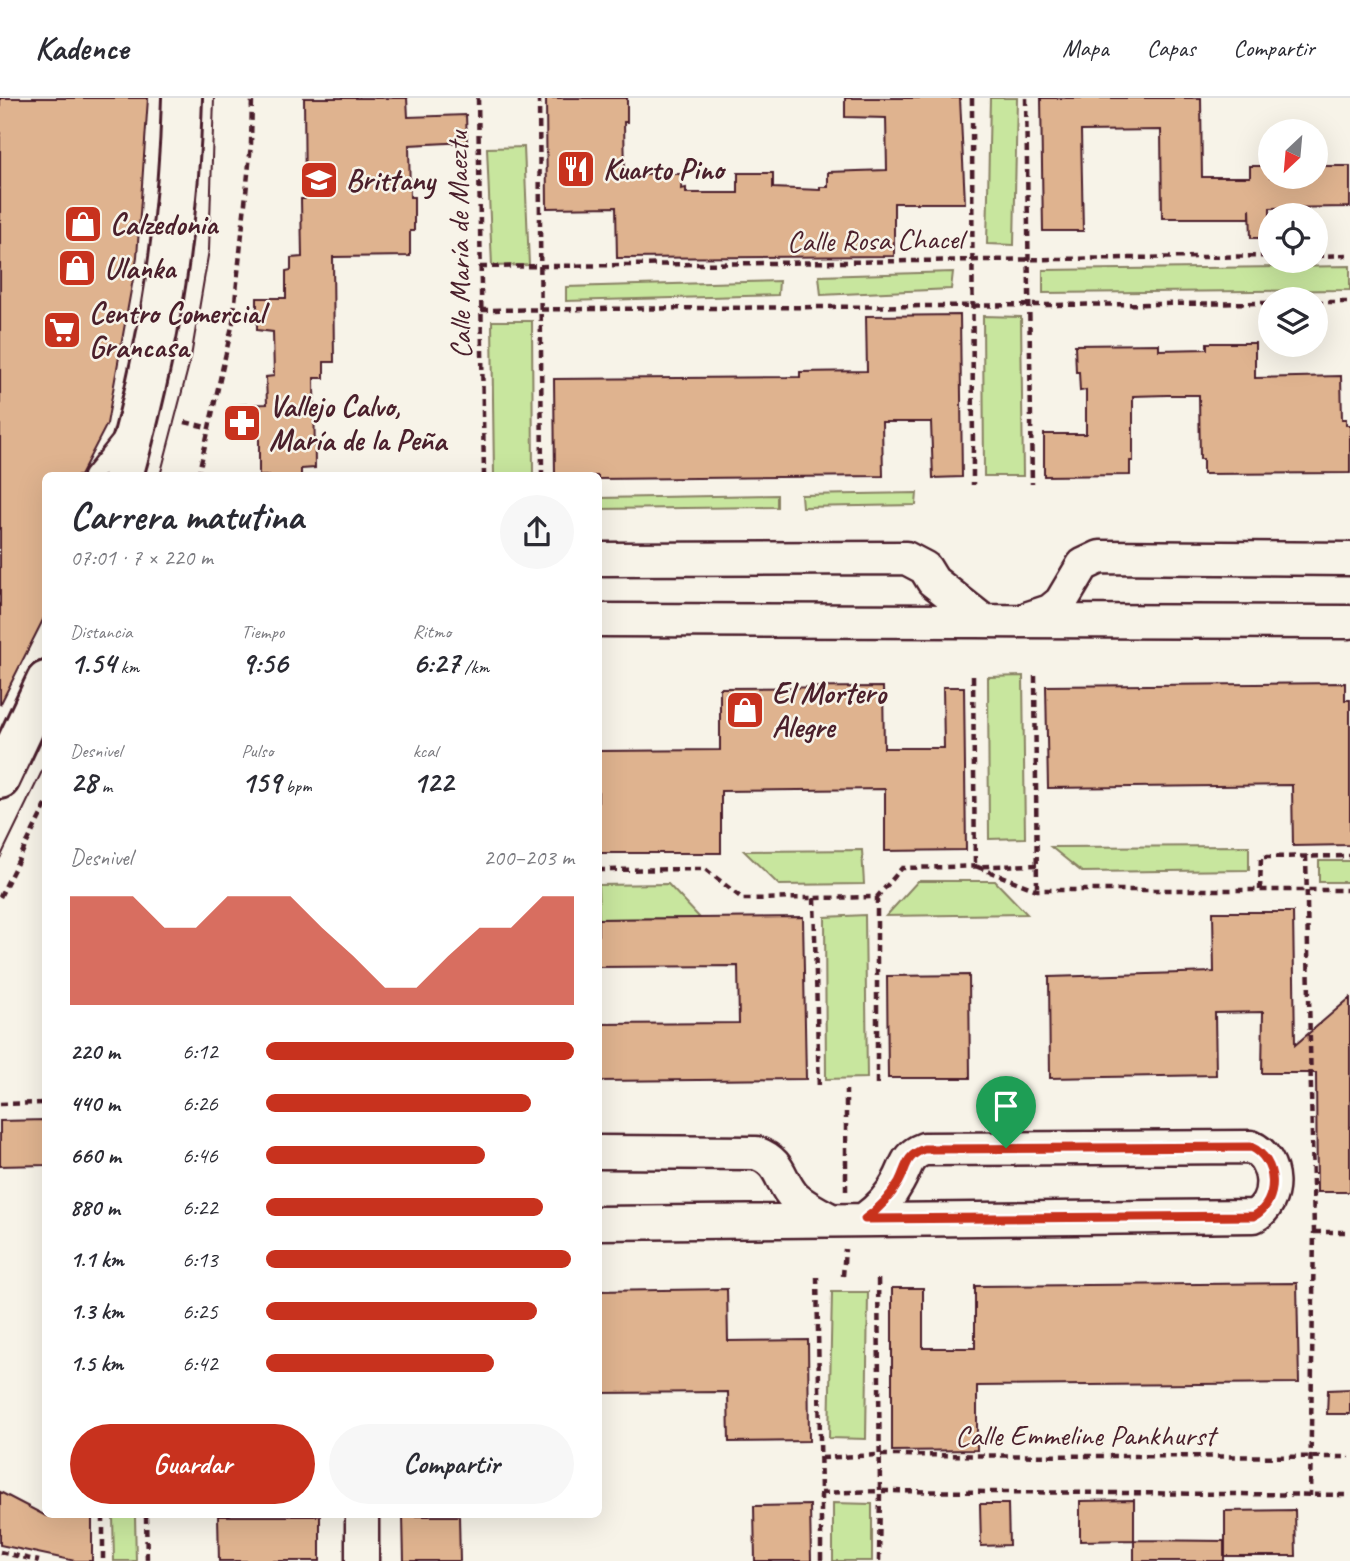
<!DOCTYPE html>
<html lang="es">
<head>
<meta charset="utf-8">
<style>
	body { margin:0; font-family:Caveat,sans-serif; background:#f7f7f7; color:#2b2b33; height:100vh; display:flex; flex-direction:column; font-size:26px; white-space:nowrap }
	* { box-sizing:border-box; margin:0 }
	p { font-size:23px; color:#7c7c81 }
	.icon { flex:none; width:38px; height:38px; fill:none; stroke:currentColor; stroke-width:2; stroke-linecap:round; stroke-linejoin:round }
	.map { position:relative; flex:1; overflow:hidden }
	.panel { position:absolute; left:42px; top:374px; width:560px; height:1046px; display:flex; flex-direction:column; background:#fff; border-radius:10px; box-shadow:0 7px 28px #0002 }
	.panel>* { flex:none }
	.needle { width:46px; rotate:206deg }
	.fabs { position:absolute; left:1258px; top:21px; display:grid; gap:14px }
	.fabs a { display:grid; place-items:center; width:70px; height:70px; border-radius:50%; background:#fff; box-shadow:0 7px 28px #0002; font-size:35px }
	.pin { position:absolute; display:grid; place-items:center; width:60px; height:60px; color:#fff; margin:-72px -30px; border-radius:50% 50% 50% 0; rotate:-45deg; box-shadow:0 0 7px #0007 }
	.pin .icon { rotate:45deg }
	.round { display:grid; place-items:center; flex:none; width:74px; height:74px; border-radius:37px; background:#f7f7f7 }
	.overview { display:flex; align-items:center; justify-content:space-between; height:119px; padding:0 28px }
	h1 { font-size:38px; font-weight:600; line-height:52px }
	.metrics { display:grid; grid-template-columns:repeat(3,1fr); gap:10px; height:119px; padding:7px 28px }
	.metrics div { display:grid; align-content:center }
	.metrics b { font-size:30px; font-weight:600 }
	.metrics small { font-size:19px; font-weight:400 }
	.metrics p { font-size:19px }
	.chart { height:196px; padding:14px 28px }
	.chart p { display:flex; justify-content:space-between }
	.chart svg { width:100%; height:126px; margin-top:7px; fill:#c8321e; opacity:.7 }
	.button { display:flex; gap:14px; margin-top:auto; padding:14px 28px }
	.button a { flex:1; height:80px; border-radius:42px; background:#c8321e; color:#fff; font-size:28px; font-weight:600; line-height:80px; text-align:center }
	.button a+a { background:#f7f7f7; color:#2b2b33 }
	ul { padding:0 28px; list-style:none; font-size:23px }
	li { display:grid; grid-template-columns:112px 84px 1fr; align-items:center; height:52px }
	li i { height:18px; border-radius:9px; background:#c8321e }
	header { display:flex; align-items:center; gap:42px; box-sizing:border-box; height:98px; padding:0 35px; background:#fff; border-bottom:2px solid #e1e1e2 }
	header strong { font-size:33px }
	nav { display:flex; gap:38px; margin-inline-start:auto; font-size:24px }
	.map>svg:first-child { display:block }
	.green { fill:#c8e69e; stroke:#898264; stroke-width:2 }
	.building { fill:#dfb38f; stroke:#4a1f2b; stroke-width:2 }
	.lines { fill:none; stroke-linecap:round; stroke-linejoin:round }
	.lane-casing { stroke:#4a1f2b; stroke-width:21 }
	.street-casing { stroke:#4a1f2b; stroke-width:37 }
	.secondary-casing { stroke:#4a1f2b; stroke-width:44 }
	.path { stroke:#4a1f2b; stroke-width:4.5; stroke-dasharray:7 5; stroke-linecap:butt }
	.lane { stroke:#f7f3e8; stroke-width:16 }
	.street { stroke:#f7f3e8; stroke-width:32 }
	.secondary { stroke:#f7f3e8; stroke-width:38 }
	.tram { stroke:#4a1f2b; stroke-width:2 }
	.route-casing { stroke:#fff; stroke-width:14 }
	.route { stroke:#c8321e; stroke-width:9 }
	.labels { text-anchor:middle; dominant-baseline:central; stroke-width:5; stroke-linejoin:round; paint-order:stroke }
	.poi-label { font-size:30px; font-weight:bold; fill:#4a1f2b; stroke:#f7f3e8; text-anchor:start }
	.street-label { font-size:30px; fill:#4a1f2b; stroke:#f7f3e8 }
</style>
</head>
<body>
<header>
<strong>Kadence</strong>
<nav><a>Mapa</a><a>Capas</a><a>Compartir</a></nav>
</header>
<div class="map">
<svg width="1350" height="1463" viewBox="0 0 1350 1463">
	<rect width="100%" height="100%" fill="#f7f3e8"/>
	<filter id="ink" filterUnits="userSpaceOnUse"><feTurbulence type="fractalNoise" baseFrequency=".0143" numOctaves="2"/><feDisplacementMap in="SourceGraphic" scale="14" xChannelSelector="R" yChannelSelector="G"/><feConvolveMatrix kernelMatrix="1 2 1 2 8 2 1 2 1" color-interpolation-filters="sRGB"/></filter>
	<g filter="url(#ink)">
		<path class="green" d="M 990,0 L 1017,0 L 1014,147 L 987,146 Z
			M 524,49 L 529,167 L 492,168 L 487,50 Z
			M 1350,168 L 1350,192 L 1043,195 L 1043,172 Z
			M 953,174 L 951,191 L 821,197 L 819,178 Z
			M 779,183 L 778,197 L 566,203 L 566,189 Z
			M 983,218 L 1021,219 L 1023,378 L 984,378 Z
			M 492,223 L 532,223 L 533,378 L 494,378 Z
			M 917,395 L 916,407 L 802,409 L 801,397 Z
			M 777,397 L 777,409 L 599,411 L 599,400 Z
			M 1023,578 L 1025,740 L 989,741 L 988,579 Z
			M 1249,748 L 1249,772 L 1082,774 L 1051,749 Z
			M 862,752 L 864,786 L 779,787 L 744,753 Z
			M 1319,763 L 1350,763 L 1350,784 L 1319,784 Z
			M 918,783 L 995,783 L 1027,816 L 886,818 Z
			M 668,786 L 700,820 L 599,821 L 598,787 Z
			M 865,817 L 867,980 L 826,981 L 825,819 Z
			M 832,1194 L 868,1194 L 866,1341 L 829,1340 Z
			M 833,1405 L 872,1406 L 872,1463 L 833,1463 Z
			M 113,1418 L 135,1418 L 136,1463 L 114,1463 Z"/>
		<path class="building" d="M 0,0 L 148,0 L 137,159 L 107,326 L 80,378 L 46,378 L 46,516 L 0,607 Z
			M 304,0 L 407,0 L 408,19 L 466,17 L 467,44 L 409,47 L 410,99 L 414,99 L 414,133 L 410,133 L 410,158 L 333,159 L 334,264 L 324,264 L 324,280 L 314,280 L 315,370 L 301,371 L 301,378 L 259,378 L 259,338 L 237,338 L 237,307 L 267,306 L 266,279 L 274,278 L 273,234 L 257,232 L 257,200 L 286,200 L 286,173 L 291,172 L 291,160 L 302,159 L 301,101 L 305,101 Z
			M 546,0 L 627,0 L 627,24 L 624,24 L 625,76 L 682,76 L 681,91 L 686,90 L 686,95 L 738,95 L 738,75 L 773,75 L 773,90 L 820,92 L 820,89 L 828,89 L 828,74 L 887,72 L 886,20 L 845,19 L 845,0 L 960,0 L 965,105 L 894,105 L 894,158 L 617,160 L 616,109 L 547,110 Z
			M 1041,0 L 1201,0 L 1202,79 L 1250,79 L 1250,68 L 1270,68 L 1270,79 L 1316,79 L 1316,68 L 1350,68 L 1350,109 L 1270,110 L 1270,140 L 1251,140 L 1250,110 L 1250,120 L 1162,120 L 1161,32 L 1081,33 L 1083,133 L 1043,133 Z
			M 960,217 L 962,379 L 933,380 L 931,324 L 882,324 L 883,378 L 598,381 L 598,378 L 555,378 L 554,281 L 800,279 L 800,274 L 867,273 L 866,218 Z
			M 1207,245 L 1255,245 L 1255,280 L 1341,278 L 1342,321 L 1346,321 L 1346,327 L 1350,327 L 1350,375 L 1203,376 L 1203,361 L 1200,361 L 1199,297 L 1167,297 L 1133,298 L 1133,363 L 1130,363 L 1130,377 L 1044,378 L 1044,336 L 1086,336 L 1086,292 L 1080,293 L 1079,274 L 1076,274 L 1075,247 L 1159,246 L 1159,252 L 1207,251 Z
			M 1345,585 L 1345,602 L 1350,602 L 1350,747 L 1293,748 L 1292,687 L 1048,690 L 1046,588 Z
			M 883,589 L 884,650 L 944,650 L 943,589 L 964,589 L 966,752 L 885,753 L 885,691 L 721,693 L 721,755 L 598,755 L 598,653 L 720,652 L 720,590 Z
			M 1213,814 L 1293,814 L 1295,947 L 1350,900 L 1350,1094 L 1317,1094 L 1316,975 L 1262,975 L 1263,914 L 1215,915 L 1216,977 L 1050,980 L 1049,879 L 1214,874 Z
			M 803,819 L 806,981 L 598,983 L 598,926 L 739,925 L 738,868 L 598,869 L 598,821 Z
			M 969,877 L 970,980 L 888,980 L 887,878 Z
			M 46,1022 L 46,1067 L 0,1068 L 0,1023 Z
			M 1297,1185 L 1299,1285 L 977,1288 L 977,1352 L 892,1353 L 892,1190 L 923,1190 L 923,1250 L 975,1250 L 975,1188 Z
			M 727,1191 L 728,1243 L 808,1242 L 809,1343 L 729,1344 L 728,1294 L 598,1295 L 598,1193 Z
			M 1350,1291 L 1350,1316 L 1327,1316 L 1328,1292 Z
			M 0,1394 L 46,1418 L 92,1418 L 92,1463 L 75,1463 L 0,1447 Z
			M 1134,1402 L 1134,1442 L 1080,1443 L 1080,1403 Z
			M 980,1406 L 1008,1406 L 1009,1447 L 981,1448 Z
			M 810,1407 L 811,1463 L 755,1463 L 754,1408 Z
			M 1295,1412 L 1296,1458 L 1225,1458 L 1225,1413 Z
			M 218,1418 L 320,1418 L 320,1463 L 219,1463 Z
			M 403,1418 L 459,1418 L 460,1463 L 404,1463 Z
			M 1134,1442 L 1224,1443 L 1224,1463 L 1134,1463 Z"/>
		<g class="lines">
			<defs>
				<path id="lane" d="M 92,378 L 121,342"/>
				<path id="street" d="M 598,461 L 906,460 L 925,470 L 933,483 L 981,521
					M 1029,520 L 1050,513 L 1061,504 L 1083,467 L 1100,459 L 1350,461
					M 598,522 C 849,524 1099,522 1350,524
					M 598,1054 L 756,1055 C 783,1065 778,1082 795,1100 C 805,1109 817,1115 829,1121
					M 598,1125 L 1254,1118 C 1280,1104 1278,1061 1251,1049 L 924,1051 C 905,1058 907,1069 898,1084 C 890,1099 879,1111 865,1121
					M 362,1463 L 362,1418"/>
				<path id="secondary" d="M 123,378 C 158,255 179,128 182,0
					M 0,681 L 46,583"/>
			</defs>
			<use href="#lane" class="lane-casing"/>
			<use href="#street" class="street-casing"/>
			<use href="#secondary" class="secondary-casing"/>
			<path class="path" d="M 478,0 L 484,378
				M 539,0 L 542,378
				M 972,0 L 973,387
				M 1026,0 L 1032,386
				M 1316,158 L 1350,157
				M 480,169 L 1270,158
				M 1316,204 L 1350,204
				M 481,212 L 1270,205
				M 185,324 L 206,329
				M 198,378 L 233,224 L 251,46 L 252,0
				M 973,578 L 975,768 L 1037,792 L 1350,792
				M 1035,578 L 1037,792
				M 1306,757 L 1314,1134 L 1310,1398
				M 598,772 L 705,771 L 743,801 L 877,799 L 902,770 L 1037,767
				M 1260,792 L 1261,759 L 1350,758
				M 0,799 L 46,707
				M 877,799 L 877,991
				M 814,800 L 819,992
				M 0,1006 L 46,1005
				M 846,1093 L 846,992
				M 1314,1134 L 1350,1134
				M 843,1178 L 845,1151
				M 817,1179 L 821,1395 L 880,1393 L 878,1176
				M 821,1360 L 878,1357 L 1350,1359
				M 821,1395 L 821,1463
				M 103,1418 L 103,1463
				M 146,1418 L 147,1463
				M 0,1454 L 39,1463
				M 879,1463 L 880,1393 L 1350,1397"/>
			<use href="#lane" class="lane"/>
			<use href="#street" class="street"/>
			<use href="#secondary" class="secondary"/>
			<path class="tram" d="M 160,378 L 191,259 L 209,152 L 214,0
				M 0,760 L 46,665"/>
		</g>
	</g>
	<g class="lines" filter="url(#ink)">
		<defs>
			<path id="route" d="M 1251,1049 C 1278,1061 1280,1104 1254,1118 L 865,1121 C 879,1111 890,1099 899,1084 C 907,1069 905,1058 924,1051 Z"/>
		</defs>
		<use href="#route" class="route-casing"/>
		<use href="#route" class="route"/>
	</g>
	<defs>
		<symbol id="restaurant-square" viewBox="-11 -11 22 22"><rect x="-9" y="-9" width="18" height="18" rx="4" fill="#c8321e" stroke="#f7f3e8"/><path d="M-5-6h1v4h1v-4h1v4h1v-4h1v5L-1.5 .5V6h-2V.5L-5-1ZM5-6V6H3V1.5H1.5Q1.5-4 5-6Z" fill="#fff"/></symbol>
		<symbol id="school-square" viewBox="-11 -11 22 22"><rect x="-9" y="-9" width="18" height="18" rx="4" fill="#c8321e" stroke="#f7f3e8"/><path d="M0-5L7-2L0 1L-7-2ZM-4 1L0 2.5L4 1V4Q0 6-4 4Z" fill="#fff"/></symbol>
		<symbol id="shop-square" viewBox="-11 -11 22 22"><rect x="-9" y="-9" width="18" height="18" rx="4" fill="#c8321e" stroke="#f7f3e8"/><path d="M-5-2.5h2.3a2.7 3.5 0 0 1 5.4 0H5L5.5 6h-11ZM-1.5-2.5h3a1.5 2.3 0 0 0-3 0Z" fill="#fff"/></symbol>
		<symbol id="supermarket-square" viewBox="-11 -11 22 22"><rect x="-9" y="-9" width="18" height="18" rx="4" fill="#c8321e" stroke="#f7f3e8"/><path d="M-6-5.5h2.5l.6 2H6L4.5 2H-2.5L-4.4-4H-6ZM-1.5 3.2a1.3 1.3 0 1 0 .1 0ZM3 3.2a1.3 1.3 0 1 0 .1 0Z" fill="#fff"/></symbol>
		<symbol id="pharmacy-square" viewBox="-11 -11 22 22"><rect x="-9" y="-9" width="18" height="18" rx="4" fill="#c8321e" stroke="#f7f3e8"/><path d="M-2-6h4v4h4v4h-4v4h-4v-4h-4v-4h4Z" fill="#fff"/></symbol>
	</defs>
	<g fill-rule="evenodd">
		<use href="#restaurant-square" x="554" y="49" width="44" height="44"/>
		<use href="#school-square" x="297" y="60" width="44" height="44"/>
		<use href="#shop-square" x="61" y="104" width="44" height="44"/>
		<use href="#shop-square" x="55" y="148" width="44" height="44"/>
		<use href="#supermarket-square" x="40" y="210" width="44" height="44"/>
		<use href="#pharmacy-square" x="220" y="303" width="44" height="44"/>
		<use href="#shop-square" x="723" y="590" width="44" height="44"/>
	</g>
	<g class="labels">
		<g class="poi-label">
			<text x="603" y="71">Kuarto Pino</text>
			<text x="346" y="82">Brittany</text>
			<text x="110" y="126">Calzedonia</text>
			<text x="104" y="170">Ulanka</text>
			<text x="89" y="215">Centro Comercial<tspan x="89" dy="34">Grancasa</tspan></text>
			<text x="269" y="308">Vallejo Calvo,<tspan x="269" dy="34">María de la Peña</tspan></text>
			<text x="772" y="595">El Mortero<tspan x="772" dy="34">Alegre</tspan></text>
		</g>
		<g class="street-label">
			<text transform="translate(875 142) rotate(-1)">Calle Rosa Chacel</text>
			<text transform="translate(459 147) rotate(-91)">Calle María de Maeztu</text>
			<text x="1085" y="1337">Calle Emmeline Pankhurst</text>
		</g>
	</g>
</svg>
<div class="fabs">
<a><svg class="needle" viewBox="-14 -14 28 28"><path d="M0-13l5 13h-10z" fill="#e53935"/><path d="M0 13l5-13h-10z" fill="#7c7c81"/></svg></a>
<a><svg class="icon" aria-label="locate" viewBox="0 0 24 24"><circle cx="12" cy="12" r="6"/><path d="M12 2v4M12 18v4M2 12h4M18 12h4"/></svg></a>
<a><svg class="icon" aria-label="layers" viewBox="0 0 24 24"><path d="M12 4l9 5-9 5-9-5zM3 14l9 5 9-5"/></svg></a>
</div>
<div class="pin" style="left:1006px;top:1050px;background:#1e9e55"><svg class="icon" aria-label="arrive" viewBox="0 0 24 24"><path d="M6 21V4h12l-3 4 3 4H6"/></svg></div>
<section class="panel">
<div class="overview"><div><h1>Carrera matutina</h1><p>07:01 · 7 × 220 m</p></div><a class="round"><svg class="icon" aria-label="share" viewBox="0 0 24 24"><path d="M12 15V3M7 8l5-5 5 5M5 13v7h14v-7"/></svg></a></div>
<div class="metrics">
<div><p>Distancia</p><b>1.54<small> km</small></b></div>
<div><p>Tiempo</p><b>9:56</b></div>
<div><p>Ritmo</p><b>6:27<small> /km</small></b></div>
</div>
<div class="metrics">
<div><p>Desnivel</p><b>28<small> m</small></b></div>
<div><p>Pulso</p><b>159<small> bpm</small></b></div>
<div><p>kcal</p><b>122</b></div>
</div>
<div class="chart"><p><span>Desnivel</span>200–203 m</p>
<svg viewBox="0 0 160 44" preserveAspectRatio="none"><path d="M0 44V6L10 6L20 6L30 17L40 17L50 6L60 6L70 6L80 17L90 27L100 38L110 38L120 27L130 17L140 17L150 6L160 6V44z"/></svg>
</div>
<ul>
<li><b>220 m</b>6:12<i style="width:100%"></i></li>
<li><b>440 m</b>6:26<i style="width:86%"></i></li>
<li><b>660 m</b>6:46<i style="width:71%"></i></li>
<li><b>880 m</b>6:22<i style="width:90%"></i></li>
<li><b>1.1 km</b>6:13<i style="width:99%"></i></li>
<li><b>1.3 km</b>6:25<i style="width:88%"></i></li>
<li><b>1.5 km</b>6:42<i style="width:74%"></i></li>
</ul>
<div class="button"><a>Guardar</a><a>Compartir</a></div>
</section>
</div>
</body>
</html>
